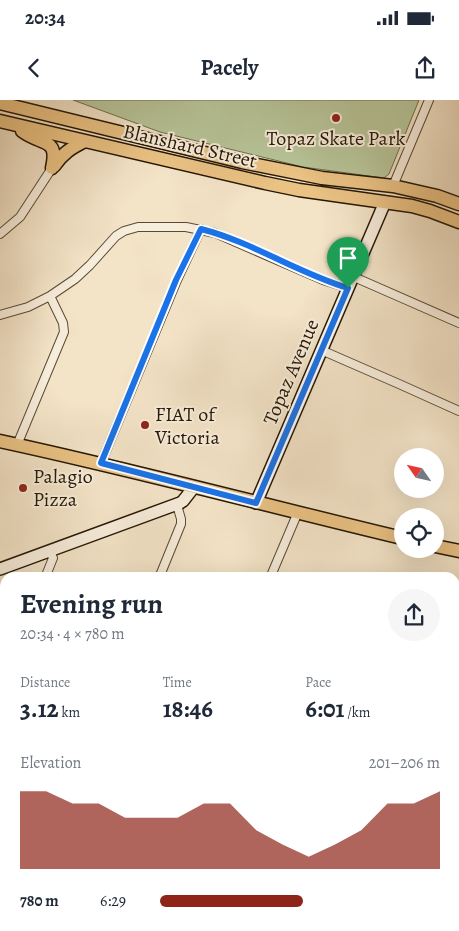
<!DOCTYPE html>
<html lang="en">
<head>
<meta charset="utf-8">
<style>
	body { margin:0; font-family:Alegreya,serif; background:#f6f6f7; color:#1f2937; height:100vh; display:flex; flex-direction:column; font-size:19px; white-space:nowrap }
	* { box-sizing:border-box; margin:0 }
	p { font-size:16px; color:#747a83 }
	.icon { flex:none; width:28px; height:28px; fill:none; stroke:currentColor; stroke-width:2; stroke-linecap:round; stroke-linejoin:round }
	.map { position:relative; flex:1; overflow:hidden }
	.details { position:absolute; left:0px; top:472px; width:460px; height:359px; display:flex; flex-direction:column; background:#fff; border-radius:15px 15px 0 0; box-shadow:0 5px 20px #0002 }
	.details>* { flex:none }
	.needle { width:32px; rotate:304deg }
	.tools { position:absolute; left:394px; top:348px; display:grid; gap:10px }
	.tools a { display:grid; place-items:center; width:50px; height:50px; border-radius:50%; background:#fff; box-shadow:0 5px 20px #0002; font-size:25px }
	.pin { position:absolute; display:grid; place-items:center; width:42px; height:42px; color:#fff; margin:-51px -21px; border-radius:50% 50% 50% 0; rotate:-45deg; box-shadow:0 0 5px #0007 }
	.pin .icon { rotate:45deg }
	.round { display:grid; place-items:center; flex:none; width:52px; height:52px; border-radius:26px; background:#f6f6f7 }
	.headline { display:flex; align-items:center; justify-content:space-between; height:85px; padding:0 20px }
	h1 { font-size:28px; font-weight:600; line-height:38px }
	.figures { display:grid; grid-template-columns:repeat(3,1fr); gap:8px; height:85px; padding:5px 20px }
	.figures div { display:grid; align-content:center }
	.figures b { font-size:25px; font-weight:600 }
	.figures small { font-size:14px; font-weight:400 }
	.figures p { font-size:14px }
	.chart { height:140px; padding:10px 20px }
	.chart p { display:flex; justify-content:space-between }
	.chart svg { width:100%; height:90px; margin-top:5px; fill:#8f2418; opacity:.7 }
	ul { padding:0 20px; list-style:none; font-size:16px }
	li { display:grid; grid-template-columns:80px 60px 1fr; align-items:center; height:38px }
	li i { height:12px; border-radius:6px; background:#8f2418 }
	.status { display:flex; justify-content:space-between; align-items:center; height:35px; padding:0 25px; background:#fff; direction:ltr }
	.status svg { height:14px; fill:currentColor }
	header { display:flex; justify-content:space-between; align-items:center; height:65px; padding:0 20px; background:#fff; font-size:22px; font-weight:600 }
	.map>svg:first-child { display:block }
	.green { fill:#b7c498; stroke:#6e6e4e }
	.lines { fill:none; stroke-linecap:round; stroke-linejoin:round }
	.street-casing { stroke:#584a36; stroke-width:10 }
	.secondary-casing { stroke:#251705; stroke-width:14 }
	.primary-casing { stroke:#251705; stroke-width:15 }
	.street { stroke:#f7eddb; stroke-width:8 }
	.secondary { stroke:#f7eddb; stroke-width:11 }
	.primary { stroke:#eac284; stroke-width:12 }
	.route-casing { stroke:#fff; stroke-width:10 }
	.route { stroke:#1a73e8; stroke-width:6 }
	.poi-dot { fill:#8f2418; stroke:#f7eddb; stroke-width:2 }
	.labels { text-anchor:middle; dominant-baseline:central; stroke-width:4; stroke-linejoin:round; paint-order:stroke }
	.poi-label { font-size:20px; fill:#251705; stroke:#f7eddb; text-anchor:start }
	.street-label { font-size:20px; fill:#251705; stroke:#f7eddb }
</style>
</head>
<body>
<div class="status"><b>20:34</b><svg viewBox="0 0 49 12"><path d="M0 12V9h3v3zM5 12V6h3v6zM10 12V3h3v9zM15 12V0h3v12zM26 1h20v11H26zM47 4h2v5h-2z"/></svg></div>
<header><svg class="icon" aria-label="back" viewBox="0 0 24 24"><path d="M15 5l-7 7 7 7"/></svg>Pacely<svg class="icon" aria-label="share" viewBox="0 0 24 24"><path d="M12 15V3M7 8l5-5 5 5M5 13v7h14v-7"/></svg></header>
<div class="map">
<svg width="459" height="831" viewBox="0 0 459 831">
	<rect width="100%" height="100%" fill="#f3e3c7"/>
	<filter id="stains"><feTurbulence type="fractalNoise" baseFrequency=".004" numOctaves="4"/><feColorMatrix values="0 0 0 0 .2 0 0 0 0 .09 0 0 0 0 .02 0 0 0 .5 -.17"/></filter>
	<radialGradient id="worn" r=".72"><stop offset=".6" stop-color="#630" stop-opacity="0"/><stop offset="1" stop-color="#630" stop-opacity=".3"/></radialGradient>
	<path class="green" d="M 73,0 L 419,0 L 389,74 L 384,78 L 303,67 L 160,32 Z"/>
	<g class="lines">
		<defs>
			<path id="street" d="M 393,86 L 429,0
				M 0,134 L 20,117 L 52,68
				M 354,177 L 459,223
				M 0,215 L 28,207 L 50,196 L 75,179 L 90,165 L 116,136 L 124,131 L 138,127 L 186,127 L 215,133 L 323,180 L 348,188
				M 321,250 L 399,284 L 459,311
				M 17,345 L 64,232 L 63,223 L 50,196
				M 101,363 L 177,180 L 201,129
				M 45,478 L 53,458 L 50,451
				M 159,478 L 181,424 L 181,419 L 177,405
				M 270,478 L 298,412
				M 0,566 L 5,564
				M 0,583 L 5,571
				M 0,606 L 5,608
				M 455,739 L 459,727
				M 6,831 L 7,826
				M 122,831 L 124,826
				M 325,831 L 328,826
				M 425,831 L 427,826"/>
			<path id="secondary" d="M 256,403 L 385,102
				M 0,469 L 180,403 L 183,401 L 194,387
				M 455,590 L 459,589
				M 455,683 L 459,684
				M 0,811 L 5,809
				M 270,826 L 281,831"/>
			<path id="primary" d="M 0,3 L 242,62 L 322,78 L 393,86 L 437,96 L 459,104
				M 0,21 L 265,83 L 299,90 L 412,106 L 430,111 L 459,122
				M 22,31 C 42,46 59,37 52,68
				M 54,66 C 63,53 71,48 85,41
				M 0,341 C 135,370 268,406 402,438
				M 435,446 L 459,451"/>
		</defs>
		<use href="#street" class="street-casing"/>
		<use href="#secondary" class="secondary-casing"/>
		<use href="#primary" class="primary-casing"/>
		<use href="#street" class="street"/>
		<use href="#secondary" class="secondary"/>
		<use href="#primary" class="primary"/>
	</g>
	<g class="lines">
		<defs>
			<path id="route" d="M 201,129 C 252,142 298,173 348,188 L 256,403 L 101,363 L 176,180 Z"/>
		</defs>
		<use href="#route" class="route-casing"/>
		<use href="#route" class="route"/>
	</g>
	<g class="poi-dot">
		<circle cx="336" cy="18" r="5"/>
		<circle cx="145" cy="325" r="5"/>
		<circle cx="23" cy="388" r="5"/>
	</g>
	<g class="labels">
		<g class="poi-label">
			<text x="336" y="38" text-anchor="middle">Topaz Skate Park</text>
			<text x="155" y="314">FIAT of<tspan x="155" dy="23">Victoria</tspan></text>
			<text x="33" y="376">Palagio<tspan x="33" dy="23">Pizza</tspan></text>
		</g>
		<g class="street-label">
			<text transform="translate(190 46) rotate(13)">Blanshard Street</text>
			<text transform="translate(291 272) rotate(-67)">Topaz Avenue</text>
		</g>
	</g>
	<rect width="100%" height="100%" filter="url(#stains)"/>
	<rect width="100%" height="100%" fill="url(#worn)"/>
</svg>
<div class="tools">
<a><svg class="needle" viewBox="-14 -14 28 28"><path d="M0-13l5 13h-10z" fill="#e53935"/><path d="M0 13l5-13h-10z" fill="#747a83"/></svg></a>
<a><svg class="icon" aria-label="locate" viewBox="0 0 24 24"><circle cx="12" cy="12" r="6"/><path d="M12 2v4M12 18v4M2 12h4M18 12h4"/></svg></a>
</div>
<div class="pin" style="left:348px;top:188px;background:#1e9e55"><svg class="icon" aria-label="arrive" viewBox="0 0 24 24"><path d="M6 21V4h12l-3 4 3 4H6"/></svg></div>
<section class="details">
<div class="headline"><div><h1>Evening run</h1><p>20:34 · 4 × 780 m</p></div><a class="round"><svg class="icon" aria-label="share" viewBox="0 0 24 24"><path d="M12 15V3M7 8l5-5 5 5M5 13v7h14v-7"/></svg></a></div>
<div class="figures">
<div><p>Distance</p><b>3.12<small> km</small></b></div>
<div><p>Time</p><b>18:46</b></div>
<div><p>Pace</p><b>6:01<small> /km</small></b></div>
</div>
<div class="chart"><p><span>Elevation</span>201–206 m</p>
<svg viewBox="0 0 160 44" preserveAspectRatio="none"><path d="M0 44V6L10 6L20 12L30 12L40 19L50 19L60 19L70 12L80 12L90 25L100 32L110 38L120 32L130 25L140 12L150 12L160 6V44z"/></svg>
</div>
<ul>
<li><b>780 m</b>6:29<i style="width:51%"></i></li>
</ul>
</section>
</div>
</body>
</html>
